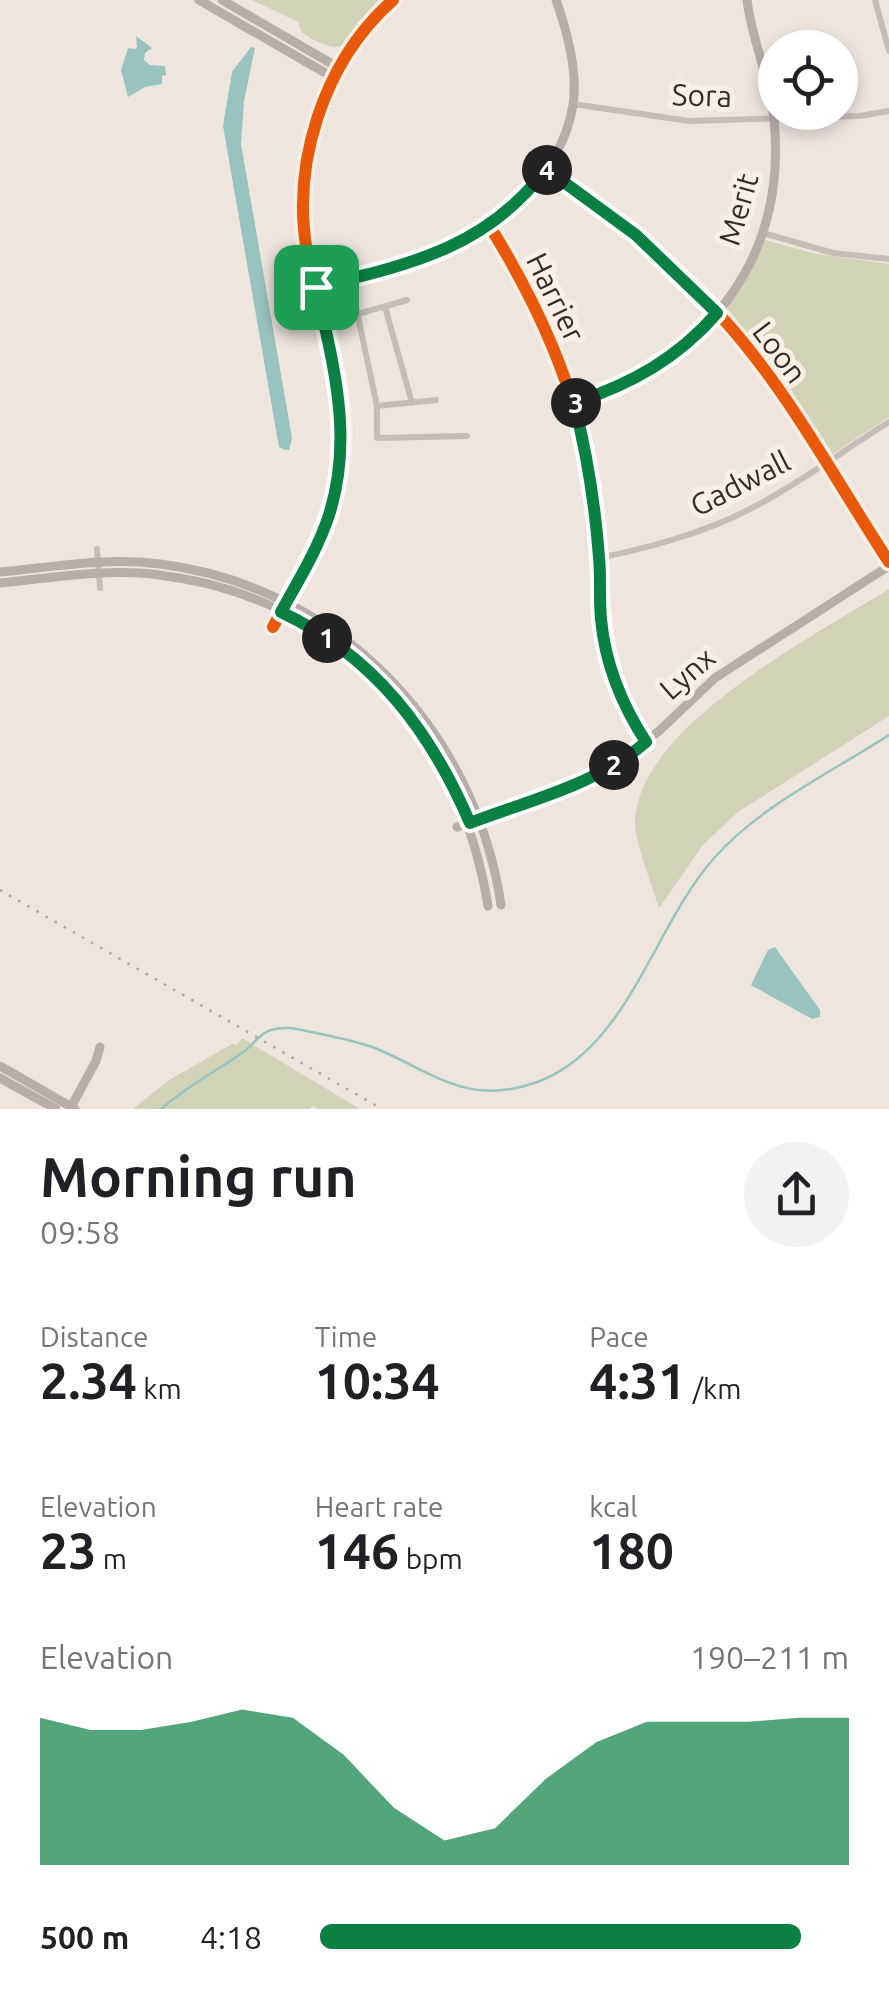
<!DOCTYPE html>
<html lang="en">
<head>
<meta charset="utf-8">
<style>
	body { margin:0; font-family:Ubuntu,sans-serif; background:#f2f2f2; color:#202124; height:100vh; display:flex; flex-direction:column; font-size:38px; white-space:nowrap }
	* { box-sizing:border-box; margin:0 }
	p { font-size:32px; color:#757577 }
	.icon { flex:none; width:55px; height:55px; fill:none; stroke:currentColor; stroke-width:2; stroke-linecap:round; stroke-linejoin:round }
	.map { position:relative; height:1109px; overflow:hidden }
	.side { display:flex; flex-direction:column; background:#fff; flex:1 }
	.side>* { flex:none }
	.buttons { position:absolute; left:758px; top:30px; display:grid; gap:20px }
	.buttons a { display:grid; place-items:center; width:100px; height:100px; border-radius:50%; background:#fff; box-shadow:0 5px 15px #0003; font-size:50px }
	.pin { position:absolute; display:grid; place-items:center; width:85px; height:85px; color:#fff; margin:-42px; border-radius:20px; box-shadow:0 5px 15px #0006 }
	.km { position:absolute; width:50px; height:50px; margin:-25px; border-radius:50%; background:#222; color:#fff; font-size:28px; line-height:50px; text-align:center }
	.round { display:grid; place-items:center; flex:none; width:105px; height:105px; border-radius:52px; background:#f2f2f2 }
	.summary { display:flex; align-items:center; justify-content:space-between; height:170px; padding:0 40px }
	h1 { font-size:55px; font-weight:700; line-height:75px }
	.stats { display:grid; grid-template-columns:repeat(3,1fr); gap:15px; height:170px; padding:10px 40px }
	.stats div { display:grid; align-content:center }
	.stats b { font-size:50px; font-weight:700 }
	.stats small { font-size:28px; font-weight:400 }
	.stats p { font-size:28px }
	.chart { height:280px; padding:20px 40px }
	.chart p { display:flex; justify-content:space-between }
	.chart svg { width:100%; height:180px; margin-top:10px; fill:#0b8043; opacity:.7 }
	ul { padding:0 40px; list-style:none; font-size:32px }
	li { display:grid; grid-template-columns:160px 120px 1fr; align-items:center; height:75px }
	li i { height:25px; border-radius:12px; background:#0b8043 }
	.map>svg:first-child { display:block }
	.green { fill:#d1d3b7 }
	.water { fill:#99c3be }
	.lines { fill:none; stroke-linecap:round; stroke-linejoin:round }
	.stream { stroke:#99c3be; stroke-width:2.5 }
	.street { stroke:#c6bdb8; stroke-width:6 }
	.secondary { stroke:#b7ada9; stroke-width:9 }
	.rail { stroke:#aea6a2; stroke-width:2.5; stroke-dasharray:2.5 8; stroke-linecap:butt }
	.cycleway-casing { stroke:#fbefe5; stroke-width:19 }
	.cycleway { stroke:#e8590c; stroke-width:12 }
	.route-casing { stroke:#fff; stroke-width:20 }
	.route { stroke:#0b8043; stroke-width:12 }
	.labels { text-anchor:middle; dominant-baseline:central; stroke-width:10; stroke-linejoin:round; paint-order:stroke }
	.street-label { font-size:30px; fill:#372a26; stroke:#fbefe5 }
</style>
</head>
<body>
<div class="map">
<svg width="889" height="1109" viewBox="0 0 889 1109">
	<rect width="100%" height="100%" fill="#eee5df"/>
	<path class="green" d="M 252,0 L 385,0 C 348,33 355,66 302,33 L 298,22 Z
		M 764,240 L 817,254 L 889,264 L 889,417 L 831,455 L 724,313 Z
		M 889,589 L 889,716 L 738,812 L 703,845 L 659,908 C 653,887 633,838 635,819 C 642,724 816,635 889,589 Z
		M 242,1038 L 360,1109 L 319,1109 L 312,1106 L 310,1109 L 133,1109 L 169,1080 L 232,1044 L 237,1045 Z"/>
	<path class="water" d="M 136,36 L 152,48 L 145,53 L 144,60 L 150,65 L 165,66 L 166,75 L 162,76 L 162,84 L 145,87 L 128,97 L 121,70 L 128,48 L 135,49 L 137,47 Z
		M 251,47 L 255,48 L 244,101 L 241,144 L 292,438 L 289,450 L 285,450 L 279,447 L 223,126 L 232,72 Z
		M 775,947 L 820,1010 L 820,1017 L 812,1019 L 751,985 L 768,950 Z"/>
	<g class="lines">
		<path class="stream" d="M 161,1109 C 186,1087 215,1072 242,1053 C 253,1046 259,1033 271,1030 C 287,1025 300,1030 316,1033 C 336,1037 356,1041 375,1048 C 435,1073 468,1108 540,1081 C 629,1046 654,925 715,857 C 762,805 830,773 889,735"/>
		<path class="street" d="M 875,0 L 889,51
			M 573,104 L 689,121 L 860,116 L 889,111
			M 546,169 C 612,214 673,263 726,322 C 790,394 836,481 889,562
			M 489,225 C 538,304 575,386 591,478 C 607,576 587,653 646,742
			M 763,233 L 833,253 L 889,259
			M 350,279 L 377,406 L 377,438 L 467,436
			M 385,307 L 412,403
			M 358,314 L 407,300
			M 377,406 L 436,400
			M 97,549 L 100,588
			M 599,558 C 652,547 704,533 752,508 C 800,483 844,450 889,422"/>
		<path class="secondary" d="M 199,0 L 334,78
			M 222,0 L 339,68
			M 315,287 C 352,278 391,272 427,259 C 493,234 561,178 573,105 C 578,72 567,31 556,0
			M 574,403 C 705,361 788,261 774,119 C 770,78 752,41 747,0
			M 0,572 C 54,567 105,557 160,564 C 338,586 475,729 501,905
			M 0,583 C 53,578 106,568 159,575 C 339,596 460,732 488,906
			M 273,627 C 306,566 341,507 343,436 C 344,376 320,315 308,257 C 290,166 323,62 393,0
			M 457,827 L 572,786 L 620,762 L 659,731 L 715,678 L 889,566
			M 0,1066 L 75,1109
			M 0,1078 L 56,1109
			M 70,1109 L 96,1061 L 100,1047"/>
		<path class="rail" d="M 0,890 L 382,1109"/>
		<defs>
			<path id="cycleway" d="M 546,169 C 612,214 673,263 726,322 C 790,394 836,481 889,562
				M 489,225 C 538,304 575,386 591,478 C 607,576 587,653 646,742
				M 273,627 C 306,566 341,507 343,436 C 344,376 320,315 308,257 C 290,166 323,62 393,0"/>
		</defs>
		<use href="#cycleway" class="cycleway-casing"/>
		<use href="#cycleway" class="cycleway"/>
	</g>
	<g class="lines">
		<defs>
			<path id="route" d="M 546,169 L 636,235 L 717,313 C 677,359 631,384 574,403 C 587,454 595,504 599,557 C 601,577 599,598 601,619 C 605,663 622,705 646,742 C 596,785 530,800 470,823 C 430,730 374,656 281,612 C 298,581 318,549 329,515 C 354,437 333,364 316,287 C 407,265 486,249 546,169 Z"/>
		</defs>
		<use href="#route" class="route-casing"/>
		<use href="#route" class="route"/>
	</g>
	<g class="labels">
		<g class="street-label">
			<text transform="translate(702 95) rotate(2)">Sora</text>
			<text transform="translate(738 209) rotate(-74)">Merit</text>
			<text transform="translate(556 297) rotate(64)">Harrier</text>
			<text transform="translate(780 352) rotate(53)">Loon</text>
			<text transform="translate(740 483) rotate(-27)">Gadwall</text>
			<text transform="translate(687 673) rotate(-41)">Lynx</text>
		</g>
	</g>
</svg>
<div class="buttons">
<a><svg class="icon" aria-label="locate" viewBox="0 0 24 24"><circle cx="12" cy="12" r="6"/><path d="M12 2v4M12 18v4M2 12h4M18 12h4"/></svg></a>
</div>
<div class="pin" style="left:316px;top:287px;background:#1e9e55"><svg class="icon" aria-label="arrive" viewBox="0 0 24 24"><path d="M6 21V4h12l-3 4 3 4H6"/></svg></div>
<b class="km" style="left:327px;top:638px">1</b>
<b class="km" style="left:614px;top:765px">2</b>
<b class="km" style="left:576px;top:403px">3</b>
<b class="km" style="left:547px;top:170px">4</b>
</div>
<section class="side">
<div class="summary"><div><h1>Morning run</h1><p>09:58</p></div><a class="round"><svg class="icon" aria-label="share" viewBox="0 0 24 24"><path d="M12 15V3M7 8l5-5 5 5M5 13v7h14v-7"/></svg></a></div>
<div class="stats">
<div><p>Distance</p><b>2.34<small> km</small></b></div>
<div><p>Time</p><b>10:34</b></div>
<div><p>Pace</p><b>4:31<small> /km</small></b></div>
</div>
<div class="stats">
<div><p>Elevation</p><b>23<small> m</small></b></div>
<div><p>Heart rate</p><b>146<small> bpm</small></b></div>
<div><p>kcal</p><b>180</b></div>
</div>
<div class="chart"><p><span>Elevation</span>190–211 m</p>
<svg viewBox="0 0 160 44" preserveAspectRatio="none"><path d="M0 44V8L10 11L20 11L30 9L40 6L50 8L60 17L70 30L80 38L90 35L100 23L110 14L120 9L130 9L140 9L150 8L160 8V44z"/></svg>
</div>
<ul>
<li><b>500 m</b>4:18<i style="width:91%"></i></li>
</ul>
</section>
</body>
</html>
